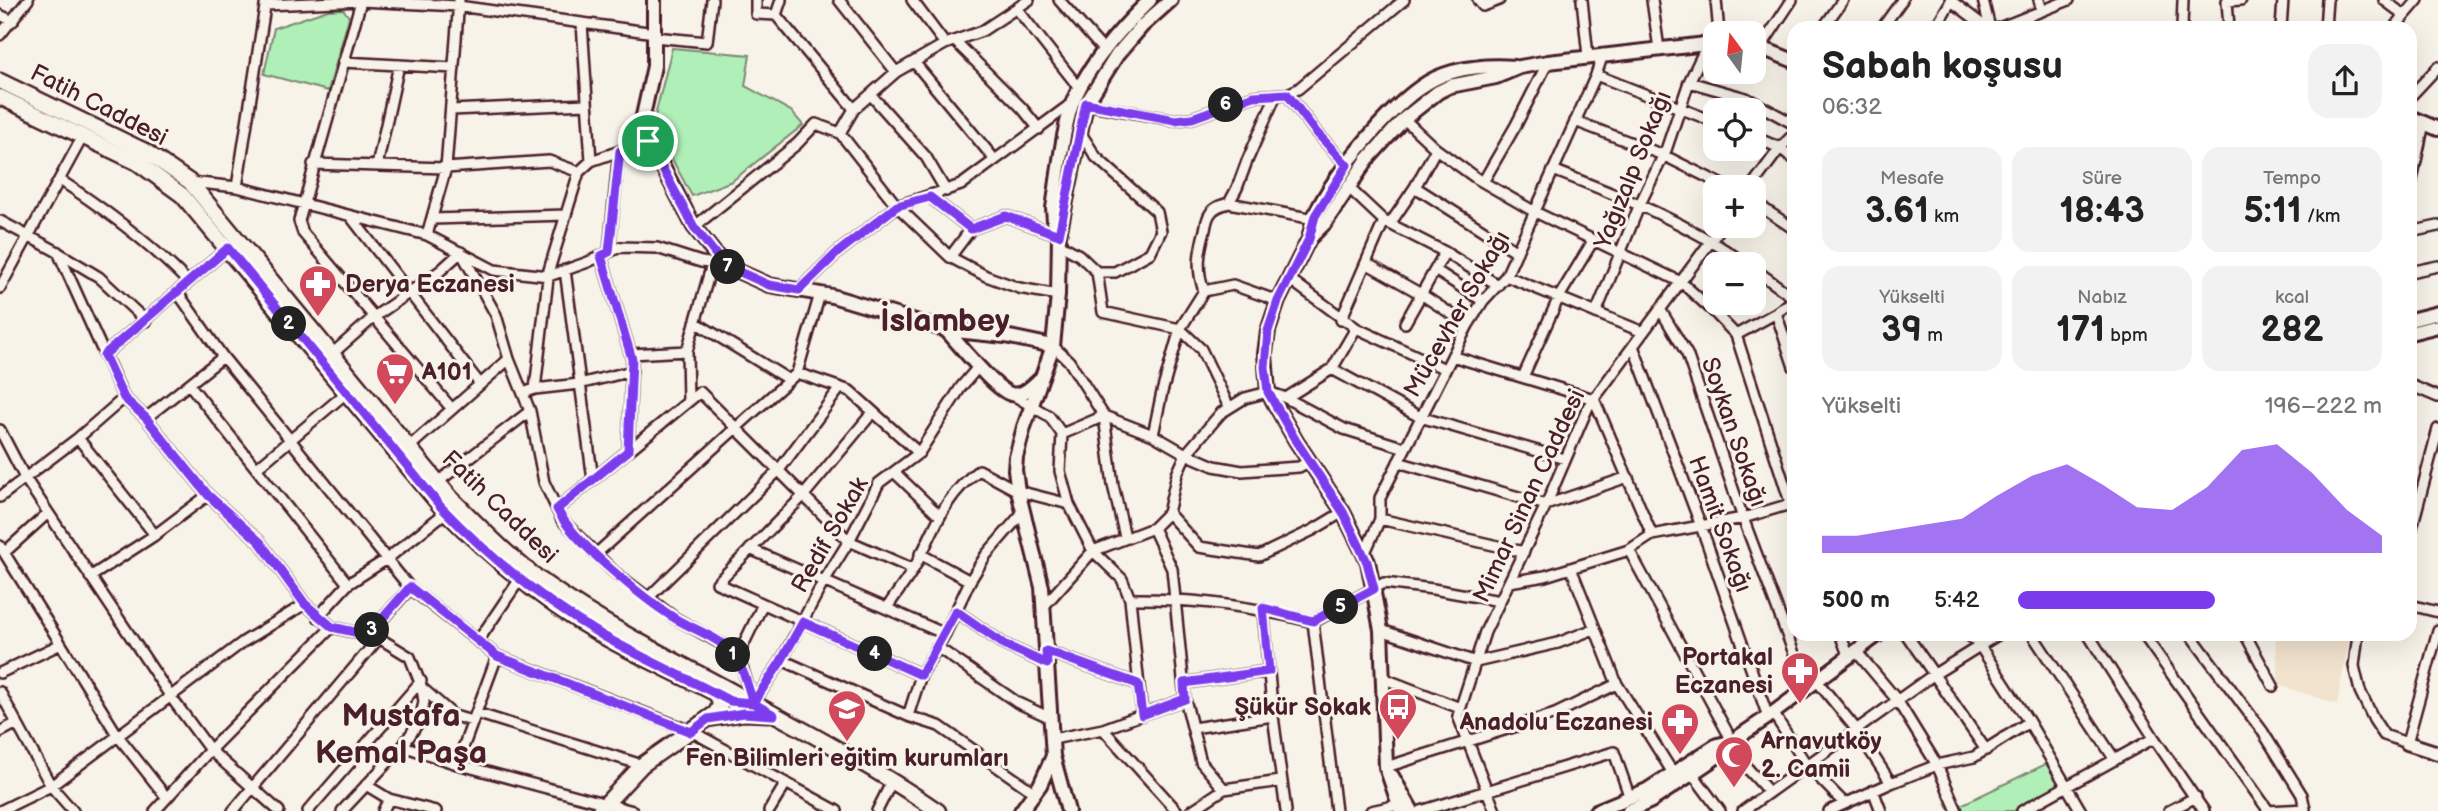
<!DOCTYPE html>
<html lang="tr">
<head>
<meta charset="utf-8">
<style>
	body { margin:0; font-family:"Balsamiq Sans",sans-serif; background:#f2f2f2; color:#222; height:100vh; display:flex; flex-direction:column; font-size:26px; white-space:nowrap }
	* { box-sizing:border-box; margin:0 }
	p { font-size:23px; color:#767676 }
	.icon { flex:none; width:38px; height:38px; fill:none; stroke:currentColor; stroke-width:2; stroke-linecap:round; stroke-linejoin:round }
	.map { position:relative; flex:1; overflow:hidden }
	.side { position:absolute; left:1787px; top:21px; width:630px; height:620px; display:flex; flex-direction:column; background:#fff; border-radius:21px; box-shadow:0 7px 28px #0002 }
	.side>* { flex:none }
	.needle { width:46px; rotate:345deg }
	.controls { position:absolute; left:1703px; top:21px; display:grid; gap:14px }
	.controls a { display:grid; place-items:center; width:63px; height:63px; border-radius:14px; background:#fff; box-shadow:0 7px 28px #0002; font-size:35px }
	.pin { position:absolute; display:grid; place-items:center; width:60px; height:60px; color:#fff; margin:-30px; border:4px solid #fff; border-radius:50%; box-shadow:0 2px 7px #0007 }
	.km { position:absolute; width:35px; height:35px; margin:-18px; border-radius:50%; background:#222; color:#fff; font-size:19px; line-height:35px; text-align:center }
	.round { display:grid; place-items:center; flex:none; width:74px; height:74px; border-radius:21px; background:#f2f2f2 }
	.summary { display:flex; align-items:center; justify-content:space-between; height:119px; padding:0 35px }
	h1 { font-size:38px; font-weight:700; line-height:52px }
	.figures { display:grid; grid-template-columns:repeat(3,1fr); gap:10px; height:119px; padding:7px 35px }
	.figures div { display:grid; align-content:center; border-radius:18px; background:#f2f2f2; text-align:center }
	.figures b { font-size:35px; font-weight:700 }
	.figures small { font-size:19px; font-weight:400 }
	.figures p { font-size:19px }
	.chart { height:196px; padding:14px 35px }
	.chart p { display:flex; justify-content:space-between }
	.chart svg { width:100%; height:126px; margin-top:7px; fill:#7c3aed; opacity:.7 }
	ul { padding:0 35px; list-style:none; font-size:23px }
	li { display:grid; grid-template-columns:112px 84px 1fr; align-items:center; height:52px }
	li i { height:18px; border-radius:9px; background:#7c3aed }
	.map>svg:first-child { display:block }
	.built { fill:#f1e2ce }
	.green { fill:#b0f0b8; stroke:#7d8872; stroke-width:2 }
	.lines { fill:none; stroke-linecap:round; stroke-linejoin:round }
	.street-casing { stroke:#4a1f2b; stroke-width:14 }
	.secondary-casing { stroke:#4a1f2b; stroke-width:18 }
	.primary-casing { stroke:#4a1f2b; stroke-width:19 }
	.street { stroke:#f7f3e8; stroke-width:9 }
	.secondary { stroke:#f7f3e8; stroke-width:12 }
	.primary { stroke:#f7f3e8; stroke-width:14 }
	.route-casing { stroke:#fff; stroke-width:14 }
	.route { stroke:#7c3aed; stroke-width:9 }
	.labels { text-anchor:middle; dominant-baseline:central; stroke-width:6; stroke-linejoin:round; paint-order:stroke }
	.street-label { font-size:24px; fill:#4a1f2b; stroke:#f7f3e8 }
	.poi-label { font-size:24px; font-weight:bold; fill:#4a1f2b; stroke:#f7f3e8; text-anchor:start }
	.district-label { font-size:32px; font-weight:bold; fill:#4a1f2b; stroke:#f7f3e8 }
</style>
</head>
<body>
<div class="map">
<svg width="2438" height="811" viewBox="0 0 2438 811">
	<rect width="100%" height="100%" fill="#f7f3e8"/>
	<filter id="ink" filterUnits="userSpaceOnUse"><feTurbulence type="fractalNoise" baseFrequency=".0143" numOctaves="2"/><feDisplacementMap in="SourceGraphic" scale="14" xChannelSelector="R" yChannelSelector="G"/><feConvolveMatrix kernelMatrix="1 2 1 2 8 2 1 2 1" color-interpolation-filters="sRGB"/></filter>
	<g filter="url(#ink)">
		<path class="built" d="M 2275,634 L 2350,634 L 2337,704 L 2279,685 Z"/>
		<path class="green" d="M 343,9 L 349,17 L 328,91 L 264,74 L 274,28 L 328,10 Z
			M 672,48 L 750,55 L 745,86 L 791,111 L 803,125 L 732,181 L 692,196 L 653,124 Z
			M 2048,763 L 2059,780 L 2058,787 L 2014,811 L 1963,811 L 1961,805 Z"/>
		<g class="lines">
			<defs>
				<path id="street" d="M 756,0 L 756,14 L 776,15 L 781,0
					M 839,0 L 896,72
					M 912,0 L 945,44
					M 1059,0 L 1105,52
					M 1478,0 L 1483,6 L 1499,0
					M 1582,0 L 1588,56
					M 1652,0 L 1659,49
					M 1716,0 L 1719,33
					M 1950,0 L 1987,28
					M 1983,0 L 1990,28
					M 2039,0 L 2042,11
					M 2384,0 L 2404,15
					M 361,1 L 299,221 L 303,233 L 452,409
					M 266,5 L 361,1 L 458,6 L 655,33
					M 1017,9 L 1080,89
					M 0,15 L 13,21
					M 776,15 L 854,109
					M 582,23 L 591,161
					M 1823,28 L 1843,0
					M 1882,28 L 1902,0
					M 1935,28 L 1951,1
					M 1999,28 L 2069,0
					M 2182,28 L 2183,0
					M 2229,28 L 2227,1 L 2241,0
					M 2281,28 L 2283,0
					M 2325,28 L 2327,0
					M 2394,28 L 2418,0
					M 0,35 L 28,0
					M 654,37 L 707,42 L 712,0
					M 956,42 L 1022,108 L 1039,129
					M 1761,47 L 1792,0
					M 343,62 L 454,68
					M 914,62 L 995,160
					M 1596,75 L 1715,122
					M 1689,82 L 1746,98 L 1794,124
					M 1287,94 L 1316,132 L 1347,165
					M 871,95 L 926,157 L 946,191
					M 2410,97 L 2438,67
					M 1086,104 L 1175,120 L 1192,118 L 1254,96 L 1287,94 L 1298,89 L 1404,0
					M 451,110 L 587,104
					M 1404,119 L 1436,149 L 1476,178 L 1535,212 L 1681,282 L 1712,310 L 1736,335 L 1794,514
					M 1575,121 L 1663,155 L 1727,187
					M 1080,132 L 1096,157 L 1157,212 L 1161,231 L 1150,253 L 1115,272 L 1097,272
					M 840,133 L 854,109 L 896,72 L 945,44 L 982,31 L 1029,0
					M 1754,137 L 1780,148 L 1794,159
					M 313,164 L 446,168 L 549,161 L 579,172
					M 377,166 L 399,65
					M 1553,170 C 1622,197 1685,221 1746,264
					M 60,180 C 106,210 150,243 188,282
					M 190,182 L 237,187 L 427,235 L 494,270 L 549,276 L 588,262 L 620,247 L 657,248 L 701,262 L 724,265
					M 1483,182 L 1516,125 L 1548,62
					M 237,187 L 266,0
					M 1415,187 L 1517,252
					M 1751,187 L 1780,148 L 1794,134
					M 1349,188 L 1384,221 L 1445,252 L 1498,285
					M 2410,189 L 2424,123
					M 930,197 L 971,229
					M 1754,202 L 1794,229
					M 1229,203 L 1314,219
					M 351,217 L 480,384
					M 432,219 L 566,215
					M 0,221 L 58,252 L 124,398 L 146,418 L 208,495 L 260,542 L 305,604 L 332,627 L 379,638 L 410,657 L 422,688 L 424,702 L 420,720 L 403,746 L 342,811
					M 1390,224 L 1415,187 L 1436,149
					M 694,227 L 797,144 L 816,124 L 840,133 L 897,206 L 950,257 L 986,276 L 1019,288 L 1058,295
					M 2410,232 L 2438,226
					M 427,235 L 446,168 L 459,0
					M 1059,244 L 1079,255 L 1097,272 L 1103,312 L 1180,329 L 1201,349 L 1229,407
					M 609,252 L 619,151
					M 59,253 L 99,277 L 146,321
					M 601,256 L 632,359 L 628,451
					M 950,257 L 971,229 L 1006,216 L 1059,235
					M 1366,263 L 1421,294 L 1468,325
					M 1754,269 L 1794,298
					M 565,270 L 593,480
					M 1435,270 L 1483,301
					M 2410,272 L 2438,266
					M 1506,276 L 1643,332
					M 1288,278 L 1356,328 L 1445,369
					M 0,288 L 83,136
					M 799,290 L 837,253 L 897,206 L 961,185 L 1071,104
					M 1204,291 C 1196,269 1199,252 1205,230 C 1206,225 1207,218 1210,214 C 1214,207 1222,205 1229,203 L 1237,188 L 1247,161 L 1276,95
					M 178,293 L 223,357 L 410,588 L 497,656 L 691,731 L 837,811
					M 1660,309 L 1687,354 L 1743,518 L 1807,688
					M 1596,313 L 1640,204 L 1666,150 L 1689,82 L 1708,43
					M 1776,313 L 1794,367
					M 1341,320 L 1384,221
					M 695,322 L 789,380
					M 1405,323 L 1445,252
					M 1736,335 L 1776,313 L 1794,300
					M 1053,346 L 1069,361 L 1104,416 L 1153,435 L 1186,454 L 1214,466 L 1242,471 L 1299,467 L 1310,461
					M 1633,346 L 1701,526 L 1768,717
					M 332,354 L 374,317 L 440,271 L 461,252 L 496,315 L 509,359 L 530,411 L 544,482 L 562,520 L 613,571 L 675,618 L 727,647 L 743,670 L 753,703
					M 631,354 L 687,351
					M 104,355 L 228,248
					M 1452,356 L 1594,399 L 1652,535 L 1743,518 L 1794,503
					M 1332,369 L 1420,417 L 1565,459
					M 797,373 L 850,391 L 919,453
					M 1523,377 L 1559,297 L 1593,241
					M 189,384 L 348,584
					M 2410,385 L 2438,397
					M 535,389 L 579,384 L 632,371
					M 523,393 L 535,389 L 549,270 L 579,172 L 591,161 L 648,141
					M 1013,395 L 1049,416 L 1062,434
					M 1286,398 L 1344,429 L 1405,448
					M 688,402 L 687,351 L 712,264
					M 873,412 L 804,495 L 717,583 L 921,675
					M 146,418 L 223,357
					M 0,430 L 25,478 L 171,697 L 210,750 L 279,811
					M 1153,435 L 1162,392 L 1180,329 L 1204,291 L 1233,285 L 1278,301
					M 78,438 L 155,535
					M 409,447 L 509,359
					M 1398,462 L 1546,505 L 1628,477
					M 257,468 L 346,393
					M 894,472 L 939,515
					M 438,482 L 530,411
					M 0,497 L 78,438 L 124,398
					M 557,509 L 700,392 L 849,541 L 913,569
					M 1168,513 L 1199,547 L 1259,556 L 1313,530 L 1343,512
					M 1380,519 L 1524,552
					M 1153,528 L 1172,569 L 1185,699 L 1201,762 L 1224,789
					M 2410,535 L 2438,429
					M 1125,537 L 1113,485 L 1104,416 L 1062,434 L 1060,471 L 1069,504 L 1093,551 L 1122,579 L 1130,599 C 1192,598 1252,606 1313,622 L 1384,583 L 1433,589 L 1500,601
					M 0,546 L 118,736 L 167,798
					M 750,549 L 945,634
					M 1629,550 L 1732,741 L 1749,770 L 1768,791
					M 5,552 L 48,513
					M 596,554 L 797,373 L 820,294
					M 920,554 L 970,581
					M 1364,555 L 1380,519 L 1380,498 L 1468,325 L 1483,301 L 1506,276 L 1596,75 L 1603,54
					M 1571,568 L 1617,684 L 1673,773
					M 90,577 L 155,535 L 208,495
					M 1509,582 L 1545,576 L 1629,550 L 1652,535
					M 648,598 L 779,470 L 840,388
					M 1130,599 L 1142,715
					M 2410,605 L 2438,612
					M 1044,606 L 1093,551 L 1153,528 L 1168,513 L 1177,474 L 1186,454 L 1221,413 L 1245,398 L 1268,392 L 1286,398 L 1332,369 L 1356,328
					M 887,608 C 895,595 906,582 914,568 C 937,528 940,500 979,470 L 1018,491 L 1069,504
					M 1263,609 L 1273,716 L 1286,811
					M 956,611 L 1005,645 L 1047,664
					M 318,617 L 348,584 L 387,559 L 446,512
					M 1313,622 L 1336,811
					M 1381,630 L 1476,662 L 1558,643 L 1594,629
					M 1840,634 L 1849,657
					M 1906,634 L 1986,750
					M 1968,634 L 1980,646 L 2029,722 L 2081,811
					M 2032,634 L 2115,760
					M 2088,634 L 2154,738 L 2204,811
					M 2143,634 L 2268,810
					M 2190,634 L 2263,732 L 2302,795 L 2305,809 L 2267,811
					M 2245,634 L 2273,686
					M 2358,634 L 2354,666 L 2360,691 L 2374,720 L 2384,735 L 2407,743 L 2438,630
					M 368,635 L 410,588
					M 478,641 L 520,579
					M 937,647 L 1018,703 L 1051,718
					M 1046,651 L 1138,684
					M 1856,651 L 1897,700 L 1937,765 L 1957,811
					M 736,660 L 763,604
					M 782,660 L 908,716 L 939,726 L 1035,793
					M 0,673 L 61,644
					M 1385,679 L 1460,708
					M 1817,681 L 1856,729 L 1891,783
					M 1184,683 L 1269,671
					M 422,688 L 454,716 L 472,721
					M 0,692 L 51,786 L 73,811
					M 753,703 L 780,663 L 824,581 L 849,541 L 879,483 L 919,453 L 961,387 L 979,366
					M 476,713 L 642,765
					M 1773,713 L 1806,764 L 1844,803
					M 908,716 L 921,675 L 945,634 L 970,581 L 986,555 L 1024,511
					M 1193,728 L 1273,716
					M 1103,729 L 1177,811
					M 0,732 L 17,723
					M 1053,739 L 1103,729 L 1185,699
					M 403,746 L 457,764 L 633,811
					M 457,764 L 497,656
					M 1386,767 L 1555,714 L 1617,684
					M 1692,773 L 1720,811
					M 366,785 L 389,799 L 436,811
					M 1873,790 L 1881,811
					M 0,811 L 51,786 L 243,642 L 305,604
					M 155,811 L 210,750 L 332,627
					M 233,811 L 379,638
					M 308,811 L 421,681
					M 383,811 L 389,799
					M 769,811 L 786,783
					M 877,811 L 892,781
					M 1191,811 L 1224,789 L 1281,781
					M 1371,811 L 1398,805
					M 1421,811 L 1614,752 L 1630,798
					M 1495,811 L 1458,716 L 1485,632 L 1546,505 L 1588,407 L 1722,226
					M 1743,811 L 1933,675 L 1999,634
					M 1829,811 L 1891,783 L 1937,765 L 1974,757 L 2029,722
					M 2022,811 L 2154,738
					M 2169,811 L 2196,797"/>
				<path id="secondary" d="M 654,0 L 654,66 L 641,125 L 694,227 L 724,265 L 769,285 L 832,296 L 946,330 L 1005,336 L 1053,346
					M 1754,45 L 1794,61
					M 2410,117 L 2438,129
					M 1059,235 L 1054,221 L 1053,208 C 1058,178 1063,123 1075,97 C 1091,62 1122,27 1150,0
					M 1309,239 C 1311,231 1313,221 1316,213 C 1335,173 1396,97 1436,78 C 1459,67 1490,65 1515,67
					M 2410,320 L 2438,313
					M 946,330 C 959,344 995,390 1011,394 C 1022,397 1033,386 1040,379
					M 2410,333 L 2438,326
					M 2407,743 L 2438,753
					M 1392,776 L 1412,811
					M 1021,811 L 1040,785 L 1053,756
					M 1068,811 L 1053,756 L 1042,587 L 1018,491 L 1015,470 L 1016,457 L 1024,427 L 1053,346 L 1058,295 L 1059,235 L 1086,104 L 1117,55 L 1142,26 L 1171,0
					M 1401,811 L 1386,767 L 1381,630 L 1368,562 L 1343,512 L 1296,441 L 1268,392 L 1265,354 L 1268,331 L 1278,301 L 1309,239 L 1325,223 L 1367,160 L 1404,119 L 1438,92 L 1450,86 L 1496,77 L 1520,67 L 1548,62 L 1715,43
					M 1596,811 L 1647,790 L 1717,745 L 1731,742
					M 1629,811 L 1651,801 L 1718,756 L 1731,742 L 1768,717 L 1879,634"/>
				<path id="primary" d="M 0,81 L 145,151 L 190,182 L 451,498 C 481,528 512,560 546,584 C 597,620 652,649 707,678 C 785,720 865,761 938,811
					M 0,97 L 138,163 L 182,195 L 441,507 C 490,557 544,603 606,638 C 642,658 680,675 717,694 L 720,705 L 716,713 L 642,765 L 599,811
					M 708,719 L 744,713 L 769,714"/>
			</defs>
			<use href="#street" class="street-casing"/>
			<use href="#secondary" class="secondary-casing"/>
			<use href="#primary" class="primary-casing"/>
			<use href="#street" class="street"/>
			<use href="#secondary" class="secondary"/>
			<use href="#primary" class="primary"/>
		</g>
	</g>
	<g class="lines" filter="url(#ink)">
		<defs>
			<path id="route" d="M 648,141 L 620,151 L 609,252 L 601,256 L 632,359 L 628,451 L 557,509 C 572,541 645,600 676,619 C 691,628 717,637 728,649 C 743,664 747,683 753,703 L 730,701 C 689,679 646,660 605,637 C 544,602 490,558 441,507 L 228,248 L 104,355 L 124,398 L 146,418 L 208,495 L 260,542 L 305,604 L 332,627 L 368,635 L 410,587 L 497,656 L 691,732 L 708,719 L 744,713 L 774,715 L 753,703 L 780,663 L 803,622 L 921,675 L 956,611 L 1005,645 L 1047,664 L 1046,651 L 1138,684 L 1142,715 L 1185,699 L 1184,683 L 1269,671 L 1263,608 L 1313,621 L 1374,589 L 1367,562 L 1343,512 L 1296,441 L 1268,392 L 1265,367 L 1268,331 L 1278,301 L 1309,239 L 1315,216 L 1347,165 L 1316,132 L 1287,94 L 1254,96 L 1192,118 L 1175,120 L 1086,103 L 1059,235 L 1006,216 L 971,229 L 930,197 L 897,206 L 837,253 L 799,290 L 769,285 L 724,265 L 694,227 L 648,141"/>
		</defs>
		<use href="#route" class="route-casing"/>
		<use href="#route" class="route"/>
	</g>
	<defs>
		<symbol id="pharmacy-pin" viewBox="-11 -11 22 30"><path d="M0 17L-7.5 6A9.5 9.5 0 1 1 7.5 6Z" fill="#d1495b" stroke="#f7f3e8"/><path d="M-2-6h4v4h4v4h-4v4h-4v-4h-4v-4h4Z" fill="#fff"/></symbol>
		<symbol id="supermarket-pin" viewBox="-11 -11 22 30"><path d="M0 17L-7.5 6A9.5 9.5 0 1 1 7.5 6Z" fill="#d1495b" stroke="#f7f3e8"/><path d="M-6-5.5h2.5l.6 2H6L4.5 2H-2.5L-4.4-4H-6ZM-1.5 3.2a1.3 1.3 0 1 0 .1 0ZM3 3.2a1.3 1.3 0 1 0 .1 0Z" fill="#fff"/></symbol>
		<symbol id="bus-pin" viewBox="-11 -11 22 30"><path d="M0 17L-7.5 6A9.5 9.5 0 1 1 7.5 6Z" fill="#d1495b" stroke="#f7f3e8"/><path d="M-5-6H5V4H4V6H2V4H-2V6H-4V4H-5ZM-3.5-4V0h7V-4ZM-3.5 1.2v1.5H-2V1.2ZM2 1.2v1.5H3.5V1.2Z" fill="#fff"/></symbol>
		<symbol id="school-pin" viewBox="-11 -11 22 30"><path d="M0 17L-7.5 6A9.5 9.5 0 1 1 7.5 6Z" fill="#d1495b" stroke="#f7f3e8"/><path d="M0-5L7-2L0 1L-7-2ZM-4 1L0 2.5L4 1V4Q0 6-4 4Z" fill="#fff"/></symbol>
		<symbol id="mosque-pin" viewBox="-11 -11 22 30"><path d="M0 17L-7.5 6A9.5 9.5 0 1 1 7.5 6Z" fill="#d1495b" stroke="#f7f3e8"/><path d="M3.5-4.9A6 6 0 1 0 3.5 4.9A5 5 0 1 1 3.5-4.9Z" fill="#fff"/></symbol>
	</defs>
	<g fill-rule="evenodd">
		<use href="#pharmacy-pin" x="296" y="262" width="44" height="60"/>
		<use href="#supermarket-pin" x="373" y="350" width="44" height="60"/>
		<use href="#pharmacy-pin" x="1778" y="649" width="44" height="60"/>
		<use href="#bus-pin" x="1376" y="685" width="44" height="60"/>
		<use href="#school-pin" x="825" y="687" width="44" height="60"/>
		<use href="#pharmacy-pin" x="1658" y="700" width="44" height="60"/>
		<use href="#mosque-pin" x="1712" y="733" width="44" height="60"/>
	</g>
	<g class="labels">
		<g class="street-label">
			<text transform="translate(99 105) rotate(27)">Fatih Caddesi</text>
			<text transform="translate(1633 170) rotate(-68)">Yağızalp Sokağı</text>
			<text transform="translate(1457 314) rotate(-60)">Mücevher Sokağı</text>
			<text transform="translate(1734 432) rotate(71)">Soykan Sokağı</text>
			<text transform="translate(1529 496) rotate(-65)">Mimar Sinan Caddesi</text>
			<text transform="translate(500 507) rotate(44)">Fatih Caddesi</text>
			<text transform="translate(1720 524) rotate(70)">Hamit Sokağı</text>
			<text transform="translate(830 535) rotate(-60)">Redif Sokak</text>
		</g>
		<g class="poi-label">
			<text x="345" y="284">Derya Eczanesi</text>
			<text x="422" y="372">A101</text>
			<text x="1773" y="657" text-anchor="end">Portakal<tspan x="1773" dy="28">Eczanesi</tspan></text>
			<text x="1371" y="707" text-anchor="end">Şükür Sokak</text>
			<text x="1653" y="722" text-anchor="end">Anadolu Eczanesi</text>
			<text x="1761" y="741">Arnavutköy<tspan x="1761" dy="28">2. Camii</tspan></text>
			<text x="847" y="758" text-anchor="middle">Fen Bilimleri eğitim kurumları</text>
		</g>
		<g class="district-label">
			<text x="945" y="321">İslambey</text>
			<text x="401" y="716">Mustafa<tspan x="401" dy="37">Kemal Paşa</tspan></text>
		</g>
	</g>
</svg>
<div class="controls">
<a><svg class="needle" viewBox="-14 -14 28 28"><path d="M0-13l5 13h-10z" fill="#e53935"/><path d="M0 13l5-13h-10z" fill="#767676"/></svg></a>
<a><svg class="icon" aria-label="locate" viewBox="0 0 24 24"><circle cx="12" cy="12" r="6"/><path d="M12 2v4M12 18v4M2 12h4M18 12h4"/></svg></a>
<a>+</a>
<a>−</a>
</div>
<div class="pin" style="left:648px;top:141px;background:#1e9e55"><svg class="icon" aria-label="arrive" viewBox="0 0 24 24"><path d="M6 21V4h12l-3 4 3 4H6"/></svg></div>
<b class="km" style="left:733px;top:655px">1</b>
<b class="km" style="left:289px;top:324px">2</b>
<b class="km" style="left:372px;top:630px">3</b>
<b class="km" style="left:875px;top:654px">4</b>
<b class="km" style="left:1341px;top:607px">5</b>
<b class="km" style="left:1226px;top:105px">6</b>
<b class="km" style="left:728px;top:267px">7</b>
<section class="side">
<div class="summary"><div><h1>Sabah koşusu</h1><p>06:32</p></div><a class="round"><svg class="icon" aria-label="share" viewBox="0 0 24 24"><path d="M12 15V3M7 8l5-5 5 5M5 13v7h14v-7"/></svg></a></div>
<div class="figures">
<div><p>Mesafe</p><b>3.61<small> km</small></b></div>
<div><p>Süre</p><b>18:43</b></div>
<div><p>Tempo</p><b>5:11<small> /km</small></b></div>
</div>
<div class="figures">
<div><p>Yükselti</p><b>39<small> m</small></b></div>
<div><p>Nabız</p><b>171<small> bpm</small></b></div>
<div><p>kcal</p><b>282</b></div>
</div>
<div class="chart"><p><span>Yükselti</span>196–222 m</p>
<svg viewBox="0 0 160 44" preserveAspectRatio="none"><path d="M0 44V38L10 38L20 36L30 34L40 32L50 24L60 17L70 13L80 20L90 28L100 29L110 21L120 8L130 6L140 16L150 29L160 38V44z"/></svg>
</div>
<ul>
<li><b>500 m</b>5:42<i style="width:54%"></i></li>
</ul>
</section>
</div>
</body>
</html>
